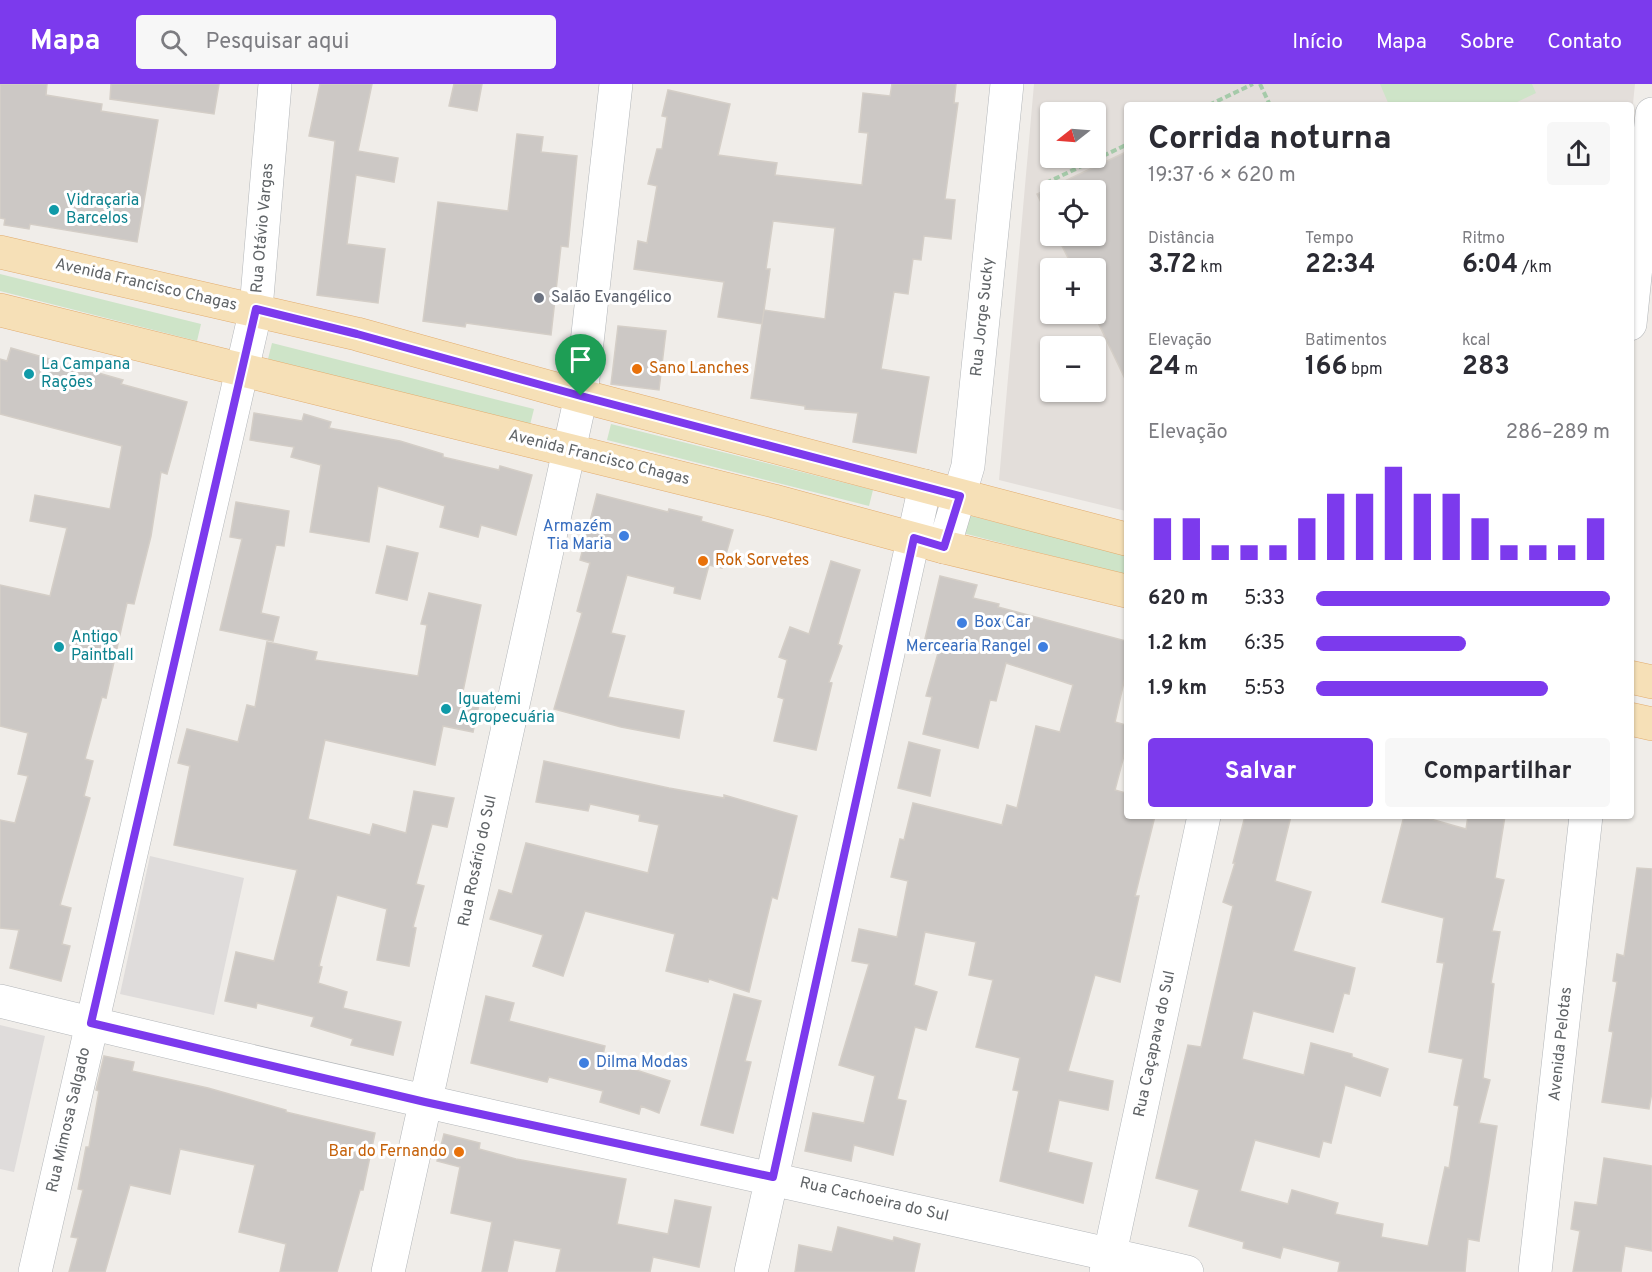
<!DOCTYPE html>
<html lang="pt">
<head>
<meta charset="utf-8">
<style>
	body { margin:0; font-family:Overpass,sans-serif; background:#f7f7f7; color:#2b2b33; height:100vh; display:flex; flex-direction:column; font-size:22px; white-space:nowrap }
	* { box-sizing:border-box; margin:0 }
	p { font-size:20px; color:#7c7c81 }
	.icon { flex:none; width:33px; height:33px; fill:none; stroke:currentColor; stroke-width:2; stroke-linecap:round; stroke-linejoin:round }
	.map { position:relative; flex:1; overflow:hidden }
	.drawer { position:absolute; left:1124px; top:18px; width:510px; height:717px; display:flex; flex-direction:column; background:#fff; border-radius:6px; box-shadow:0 2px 4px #0004 }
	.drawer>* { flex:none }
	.needle { width:39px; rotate:253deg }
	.fabs { position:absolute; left:1040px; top:18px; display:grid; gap:12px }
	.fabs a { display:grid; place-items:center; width:66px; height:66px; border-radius:6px; background:#fff; box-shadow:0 2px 4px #0004; font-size:30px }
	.pin { position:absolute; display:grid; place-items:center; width:51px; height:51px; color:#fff; margin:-62px -26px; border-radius:50% 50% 50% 0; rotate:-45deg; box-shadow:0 0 6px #0007 }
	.pin .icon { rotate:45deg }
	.round { display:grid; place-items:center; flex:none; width:63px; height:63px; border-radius:6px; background:#f7f7f7 }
	.headline { display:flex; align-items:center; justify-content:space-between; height:102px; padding:0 24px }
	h1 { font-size:33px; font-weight:700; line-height:45px }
	.figures { display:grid; grid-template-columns:repeat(3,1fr); gap:9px; height:102px; padding:6px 24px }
	.figures div { display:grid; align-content:center }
	.figures b { font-size:26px; font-weight:700 }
	.figures small { font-size:16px; font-weight:400 }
	.figures p { font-size:16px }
	.chart { height:168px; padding:12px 24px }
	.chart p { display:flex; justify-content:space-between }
	.chart svg { width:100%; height:108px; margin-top:6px; stroke:#7c3aed; stroke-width:6 }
	.button { display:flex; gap:12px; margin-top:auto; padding:12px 24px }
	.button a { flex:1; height:69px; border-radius:6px; background:#7c3aed; color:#fff; font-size:24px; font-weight:700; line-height:69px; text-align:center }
	.button a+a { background:#f7f7f7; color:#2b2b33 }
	ul { padding:0 24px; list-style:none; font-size:20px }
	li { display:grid; grid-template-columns:96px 72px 1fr; align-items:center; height:45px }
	li i { height:15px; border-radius:8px; background:#7c3aed }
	header { display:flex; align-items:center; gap:36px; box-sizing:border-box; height:84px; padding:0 30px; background:#7c3aed; color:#fff }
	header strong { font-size:28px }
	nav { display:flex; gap:33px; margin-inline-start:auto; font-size:21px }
	.search { width:420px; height:54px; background:#f7f7f7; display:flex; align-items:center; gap:15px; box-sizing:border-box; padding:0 21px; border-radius:6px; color:#7c7c81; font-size:22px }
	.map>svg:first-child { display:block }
	.industrial { fill:#dfdcdb }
	.education { fill:#e3deda; fill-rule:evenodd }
	.green { fill:#cee4c8 }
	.building { fill:#ccc8c5; stroke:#d4cec7; stroke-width:1.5 }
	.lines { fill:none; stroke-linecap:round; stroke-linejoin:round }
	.minor-casing { stroke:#b3b6b9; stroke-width:34 }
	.major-casing { stroke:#e2ac6f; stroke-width:34 }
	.path { stroke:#a5caa9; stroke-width:4; stroke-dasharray:6 3; stroke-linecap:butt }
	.minor { stroke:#fff; stroke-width:33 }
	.major { stroke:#f6e0b7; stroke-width:33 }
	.route-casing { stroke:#fff; stroke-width:12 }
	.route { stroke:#7c3aed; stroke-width:8 }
	.culture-dot { fill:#0f9aa8; stroke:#fff; stroke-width:2 }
	.worship-dot { fill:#6b7280; stroke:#fff; stroke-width:2 }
	.food-dot { fill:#e8710a; stroke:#fff; stroke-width:2 }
	.shop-dot { fill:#3f7fe0; stroke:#fff; stroke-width:2 }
	.labels { text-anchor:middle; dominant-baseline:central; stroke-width:6; stroke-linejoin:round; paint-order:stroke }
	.culture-label { font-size:16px; fill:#0d838f; stroke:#fff; text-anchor:start }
	.street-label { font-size:16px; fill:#606467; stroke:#fff }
	.worship-label { font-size:16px; fill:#5b616d; stroke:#fff; text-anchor:start }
	.food-label { font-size:16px; fill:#c56008; stroke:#fff; text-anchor:start }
	.shop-label { font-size:16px; fill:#366cbe; stroke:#fff; text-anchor:end }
</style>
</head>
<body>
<header>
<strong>Mapa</strong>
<div class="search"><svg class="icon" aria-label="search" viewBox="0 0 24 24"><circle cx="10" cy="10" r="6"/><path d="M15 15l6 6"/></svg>Pesquisar aqui</div>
<nav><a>Início</a><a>Mapa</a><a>Sobre</a><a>Contato</a></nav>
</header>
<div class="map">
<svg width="1652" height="1188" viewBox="0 0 1652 1188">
	<rect width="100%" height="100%" fill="#f0ede9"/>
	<path class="industrial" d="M 150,772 L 244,794 L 214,931 L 120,910 Z
		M 0,941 L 45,952 L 14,1088 L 0,1085 Z"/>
	<path class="education" d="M 1034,0 L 1635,0 L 1631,39 L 1630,21 L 1126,21 L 1126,427 L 999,396 ZM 1050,28 L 1095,28 L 1095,74 L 1050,74 ZM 1050,106 L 1095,106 L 1095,152 L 1050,152 ZM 1050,184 L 1095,184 L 1095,230 L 1050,230 ZM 1050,262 L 1095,262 L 1095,308 L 1050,308 Z"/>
	<path class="green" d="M 1380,0 L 1532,0 L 1536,9 L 1511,21 L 1389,21 Z
		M 0,190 L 201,240 L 197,257 L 0,207 Z
		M 272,259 L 534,325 L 530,341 L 268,275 Z
		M 611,340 L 873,406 L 869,422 L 607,356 Z
		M 959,429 L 1126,471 L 1126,491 L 955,447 Z"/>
	<path class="building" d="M 0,0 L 47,0 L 46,11 L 102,20 L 101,27 L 158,36 L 137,158 L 30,140 L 29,145 L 4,141 L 5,135 L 0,134 Z
		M 111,0 L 219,0 L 214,30 L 110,15 Z
		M 320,0 L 372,0 L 358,67 L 398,74 L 394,98 L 356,91 L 347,160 L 385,165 L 378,219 L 317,211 L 335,57 L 309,52 Z
		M 454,0 L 482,0 L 477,27 L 449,22 Z
		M 892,0 L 956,0 L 954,19 L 958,19 L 945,115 L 955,116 L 951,155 L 924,152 L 921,176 L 913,175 L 908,210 L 894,208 L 881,285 L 929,293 L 916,369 L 853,358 L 858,329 L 805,325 L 805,322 L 751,314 L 764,226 L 825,235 L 835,144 L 773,137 L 766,185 L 770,185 L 762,240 L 718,233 L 724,198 L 634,185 L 638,157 L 647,159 L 657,102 L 648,100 L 657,65 L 662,65 L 667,33 L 662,32 L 668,6 L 730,20 L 718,71 L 777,79 L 775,91 L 862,101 L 868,49 L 859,48 L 863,9 L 890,12 Z
		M 517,50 L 543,53 L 541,68 L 577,72 L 568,163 L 561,162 L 551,251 L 466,239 L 465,243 L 423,237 L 438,118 L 508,127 Z
		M 1126,68 L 1126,297 L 1094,230 L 1095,184 L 1073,184 L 1057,152 L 1095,152 L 1095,106 L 1050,106 L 1050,137 L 1037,110 Z
		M 618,242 L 666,247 L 659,306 L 611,300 Z
		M 11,264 L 123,296 L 121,300 L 187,318 L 167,390 L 161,388 L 151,452 L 134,520 L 127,519 L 106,614 L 102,613 L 85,675 L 93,677 L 84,712 L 90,714 L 60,821 L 71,824 L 62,860 L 70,862 L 61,897 L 10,884 L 19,846 L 0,844 L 0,736 L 15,739 L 28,692 L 18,690 L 28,649 L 0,642 L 0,501 L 50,512 L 67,444 L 30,437 L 35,411 L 110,425 L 122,362 L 0,330 L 0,275 L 7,277 Z
		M 254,329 L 302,337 L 304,330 L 331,338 L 329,344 L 400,357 L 443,370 L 443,373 L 499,386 L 500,382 L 532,391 L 516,451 L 481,441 L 478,453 L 440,443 L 445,422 L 378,402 L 369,458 L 310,448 L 321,381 L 291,373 L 294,363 L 250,356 Z
		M 597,410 L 668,428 L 669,425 L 702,433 L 701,437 L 733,446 L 722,484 L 709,481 L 700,515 L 674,509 L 675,503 L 627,491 L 611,549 L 625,552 L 608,613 L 684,627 L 679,654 L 621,643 L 554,625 L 582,529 L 577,527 L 590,479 L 580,476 Z
		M 236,418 L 289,427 L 284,462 L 276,461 L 261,529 L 279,533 L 273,557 L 220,546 L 242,455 L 230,453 Z
		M 387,462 L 418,469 L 407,516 L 376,509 Z
		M 831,477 L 860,486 L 838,560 L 842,562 L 829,598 L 832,599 L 816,666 L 774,657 L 784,615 L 778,613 L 787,576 L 779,573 L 790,543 L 809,550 Z
		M 940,492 L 977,501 L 973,514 L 999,520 L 998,523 L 1126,557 L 1126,589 L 1115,638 L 1126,641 L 1126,664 L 1115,706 L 1126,709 L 1126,732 L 1155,732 L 1135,812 L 1139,812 L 1120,898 L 1095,891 L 1068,987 L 1113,997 L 1108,1026 L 1059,1016 L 1048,1068 L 1092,1079 L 1083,1119 L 1000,1097 L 1019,1007 L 1013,1006 L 1020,974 L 976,963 L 993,896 L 969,891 L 976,858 L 925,848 L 914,901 L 937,908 L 926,946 L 915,943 L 897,1015 L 906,1017 L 893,1071 L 854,1061 L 851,1077 L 805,1067 L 813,1029 L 864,1039 L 875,992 L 839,981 L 869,880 L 852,877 L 859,845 L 897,853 L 908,797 L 891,793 L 900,755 L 904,756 L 913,719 L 1002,741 L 1007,721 L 1017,724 L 1036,642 L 1060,648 L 1073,601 L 1006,579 L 996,617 L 990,616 L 978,664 L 923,650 L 932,613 L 926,612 L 940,562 L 924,559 Z
		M 429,509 L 481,521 L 462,612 L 480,616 L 473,648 L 443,642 L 435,681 L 325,656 L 308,735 L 370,751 L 373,740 L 406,749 L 414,707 L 454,714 L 447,743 L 432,740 L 416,800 L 424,802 L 413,843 L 416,844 L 409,882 L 377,876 L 387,825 L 337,811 L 319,882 L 322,883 L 318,899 L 347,908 L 343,924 L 401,938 L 393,971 L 351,961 L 353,955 L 311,942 L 314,933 L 257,919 L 256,924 L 225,917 L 236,868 L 274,877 L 297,786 L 174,761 L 190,682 L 178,679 L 187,645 L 238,658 L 247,621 L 255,623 L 267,558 L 317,568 L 315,576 L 418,592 L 427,541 L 421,540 Z
		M 909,658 L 940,666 L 930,712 L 898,704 Z
		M 544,677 L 669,704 L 724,714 L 724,711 L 797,732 L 777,815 L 772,813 L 749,908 L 709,895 L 708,898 L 666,887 L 675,850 L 585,827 L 563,892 L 533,882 L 543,851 L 490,835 L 499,806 L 512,810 L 526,759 L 648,789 L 659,741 L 639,737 L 640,731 L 590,720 L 588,727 L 536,718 Z
		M 1245,732 L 1291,732 L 1275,797 L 1311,808 L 1293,867 L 1355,884 L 1349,910 L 1344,909 L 1333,948 L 1253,927 L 1242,975 L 1304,991 L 1311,959 L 1352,970 L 1352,973 L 1388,985 L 1380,1012 L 1345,1001 L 1331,1059 L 1323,1057 L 1319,1073 L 1255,1056 L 1240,1107 L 1288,1120 L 1292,1106 L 1338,1119 L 1335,1130 L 1383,1140 L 1381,1153 L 1428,1162 L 1445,1083 L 1449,1084 L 1459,1022 L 1454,1021 L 1463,975 L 1429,968 L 1444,879 L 1437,878 L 1444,834 L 1382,818 L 1404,732 L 1420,732 L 1466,745 L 1468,732 L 1505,732 L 1495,794 L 1504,796 L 1492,847 L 1500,848 L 1491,899 L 1494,900 L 1483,994 L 1490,996 L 1479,1039 L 1497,1042 L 1479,1157 L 1468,1155 L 1465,1188 L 1338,1188 L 1340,1178 L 1283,1163 L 1280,1174 L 1243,1164 L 1244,1158 L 1189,1142 L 1199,1106 L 1156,1094 L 1188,961 L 1201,963 L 1233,822 L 1223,818 L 1235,779 L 1233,779 Z
		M 1637,784 L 1652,785 L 1652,1008 L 1649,1025 L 1602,1018 L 1613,948 L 1609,947 L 1617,898 L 1613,897 L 1617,870 L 1624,872 Z
		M 734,910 L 761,917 L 745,977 L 751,978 L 733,1049 L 701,1041 Z
		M 486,912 L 514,919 L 509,937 L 605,962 L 602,975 L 670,997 L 659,1029 L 641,1022 L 639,1030 L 600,1018 L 603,1007 L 549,993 L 547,998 L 471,979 Z
		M 104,972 L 134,978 L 132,987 L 208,1004 L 286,1026 L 286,1028 L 375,1049 L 363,1106 L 360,1106 L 337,1188 L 280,1188 L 286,1160 L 239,1148 L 255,1081 L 180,1065 L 170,1110 L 130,1101 L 105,1188 L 69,1188 L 78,1154 L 71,1153 L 83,1106 L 78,1105 L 86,1063 L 89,1063 L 99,1007 L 96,1006 Z
		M 444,1050 L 480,1059 L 479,1065 L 516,1075 L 626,1095 L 617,1140 L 668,1150 L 675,1116 L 711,1123 L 699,1183 L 653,1173 L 650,1188 L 556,1188 L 561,1165 L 514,1156 L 507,1188 L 482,1188 L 492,1138 L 451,1129 L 460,1083 L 437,1077 Z
		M 1604,1074 L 1652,1082 L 1652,1167 L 1625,1162 L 1621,1188 L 1573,1188 L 1580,1147 L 1571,1145 L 1575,1118 L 1597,1121 Z
		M 838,1143 L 893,1157 L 894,1153 L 920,1160 L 914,1188 L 795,1188 L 799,1161 L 832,1168 Z"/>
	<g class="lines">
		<defs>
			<path id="minor" d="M 1630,240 L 1652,30
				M 944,463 L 968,382 L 1007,0
				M 0,917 C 394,1014 791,1098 1187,1188
				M 35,1188 L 256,225 L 275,0
				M 388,1188 L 581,312 L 616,0
				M 751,1188 L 925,402
				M 1106,1188 L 1204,732
				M 1535,1188 L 1586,732"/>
			<path id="major" d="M 0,168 L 357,250 L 581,312 L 1126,455
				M 0,226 L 774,417 L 944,463 L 1126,507
				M 1630,593 L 1652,598
				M 1630,635 L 1652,640"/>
		</defs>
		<use href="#minor" class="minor-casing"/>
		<use href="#major" class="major-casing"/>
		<path class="path" d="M 1260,0 L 1270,21
			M 1209,21 L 1253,0
			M 1046,99 L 1126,61"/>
		<use href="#minor" class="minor"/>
		<use href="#major" class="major"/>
	</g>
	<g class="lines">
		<defs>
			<path id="route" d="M 256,225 L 357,250 L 581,312 L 960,412 L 944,463 L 914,454 L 773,1093 L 425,1018 L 91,939 Z"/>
		</defs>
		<use href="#route" class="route-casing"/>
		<use href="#route" class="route"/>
	</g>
	<g class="culture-dot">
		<circle cx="54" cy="126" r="6"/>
		<circle cx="29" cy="290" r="6"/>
		<circle cx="59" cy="563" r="6"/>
		<circle cx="446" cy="625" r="6"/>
	</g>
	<circle class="worship-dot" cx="539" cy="214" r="6"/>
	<g class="food-dot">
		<circle cx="637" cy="285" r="6"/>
		<circle cx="703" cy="477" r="6"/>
		<circle cx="459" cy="1068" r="6"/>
	</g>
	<g class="shop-dot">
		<circle cx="624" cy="452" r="6"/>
		<circle cx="962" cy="539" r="6"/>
		<circle cx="1043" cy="563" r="6"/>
		<circle cx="584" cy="979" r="6"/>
	</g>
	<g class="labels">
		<g class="culture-label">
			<text x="66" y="117">Vidraçaria<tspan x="66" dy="18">Barcelos</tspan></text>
			<text x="41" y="281">La Campana<tspan x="41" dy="18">Rações</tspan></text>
			<text x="71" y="554">Antigo<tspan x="71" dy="18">Paintball</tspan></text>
			<text x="458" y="616">Iguatemi<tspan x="458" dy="18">Agropecuária</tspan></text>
		</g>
		<g class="street-label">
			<text transform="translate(263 144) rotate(-85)">Rua Otávio Vargas</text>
			<text transform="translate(146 201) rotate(13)">Avenida Francisco Chagas</text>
			<text transform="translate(983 233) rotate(-84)">Rua Jorge Sucky</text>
			<text transform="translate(599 374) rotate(14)">Avenida Francisco Chagas</text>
			<text transform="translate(478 777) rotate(-78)">Rua Rosário do Sul</text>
			<text transform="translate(1155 960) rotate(-78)">Rua Caçapava do Sul</text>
			<text transform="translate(1561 960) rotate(-84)">Avenida Pelotas</text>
			<text transform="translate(69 1036) rotate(-77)">Rua Mimosa Salgado</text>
			<text transform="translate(874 1116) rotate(13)">Rua Cachoeira do Sul</text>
		</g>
		<g class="worship-label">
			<text x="551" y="214">Salão Evangélico</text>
		</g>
		<g class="food-label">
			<text x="649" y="285">Sano Lanches</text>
			<text x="715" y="477">Rok Sorvetes</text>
			<text x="447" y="1068" text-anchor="end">Bar do Fernando</text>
		</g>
		<g class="shop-label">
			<text x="612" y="443">Armazém<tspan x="612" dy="18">Tia Maria</tspan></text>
			<text x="974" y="539" text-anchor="start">Box Car</text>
			<text x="1031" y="563">Mercearia Rangel</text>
			<text x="596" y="979" text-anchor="start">Dilma Modas</text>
		</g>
	</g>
</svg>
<div class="fabs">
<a><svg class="needle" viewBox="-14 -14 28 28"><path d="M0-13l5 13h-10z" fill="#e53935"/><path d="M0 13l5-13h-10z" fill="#7c7c81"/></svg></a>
<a><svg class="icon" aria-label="locate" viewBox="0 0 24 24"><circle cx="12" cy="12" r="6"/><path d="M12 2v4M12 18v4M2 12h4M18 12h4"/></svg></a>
<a>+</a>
<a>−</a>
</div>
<div class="pin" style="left:581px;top:312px;background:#1e9e55"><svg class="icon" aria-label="arrive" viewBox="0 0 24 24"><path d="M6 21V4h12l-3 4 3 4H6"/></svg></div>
<section class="drawer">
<div class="headline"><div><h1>Corrida noturna</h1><p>19:37 · 6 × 620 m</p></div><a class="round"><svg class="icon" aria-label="share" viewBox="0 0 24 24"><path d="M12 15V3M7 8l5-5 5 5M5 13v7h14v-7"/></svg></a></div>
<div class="figures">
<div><p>Distância</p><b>3.72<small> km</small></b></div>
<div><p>Tempo</p><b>22:34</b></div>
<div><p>Ritmo</p><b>6:04<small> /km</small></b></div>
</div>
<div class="figures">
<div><p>Elevação</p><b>24<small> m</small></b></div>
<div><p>Batimentos</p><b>166<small> bpm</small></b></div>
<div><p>kcal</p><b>283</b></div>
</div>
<div class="chart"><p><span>Elevação</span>286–289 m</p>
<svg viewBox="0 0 160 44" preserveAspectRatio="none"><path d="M5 44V27M15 44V27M25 44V38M35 44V38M45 44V38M55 44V27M65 44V17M75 44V17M85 44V6M95 44V17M105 44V17M115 44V27M125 44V38M135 44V38M145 44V38M155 44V27"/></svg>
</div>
<ul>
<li><b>620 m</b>5:33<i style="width:100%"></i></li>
<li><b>1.2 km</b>6:35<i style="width:51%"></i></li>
<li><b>1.9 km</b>5:53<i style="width:79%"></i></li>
</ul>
<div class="button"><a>Salvar</a><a>Compartilhar</a></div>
</section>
</div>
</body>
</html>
